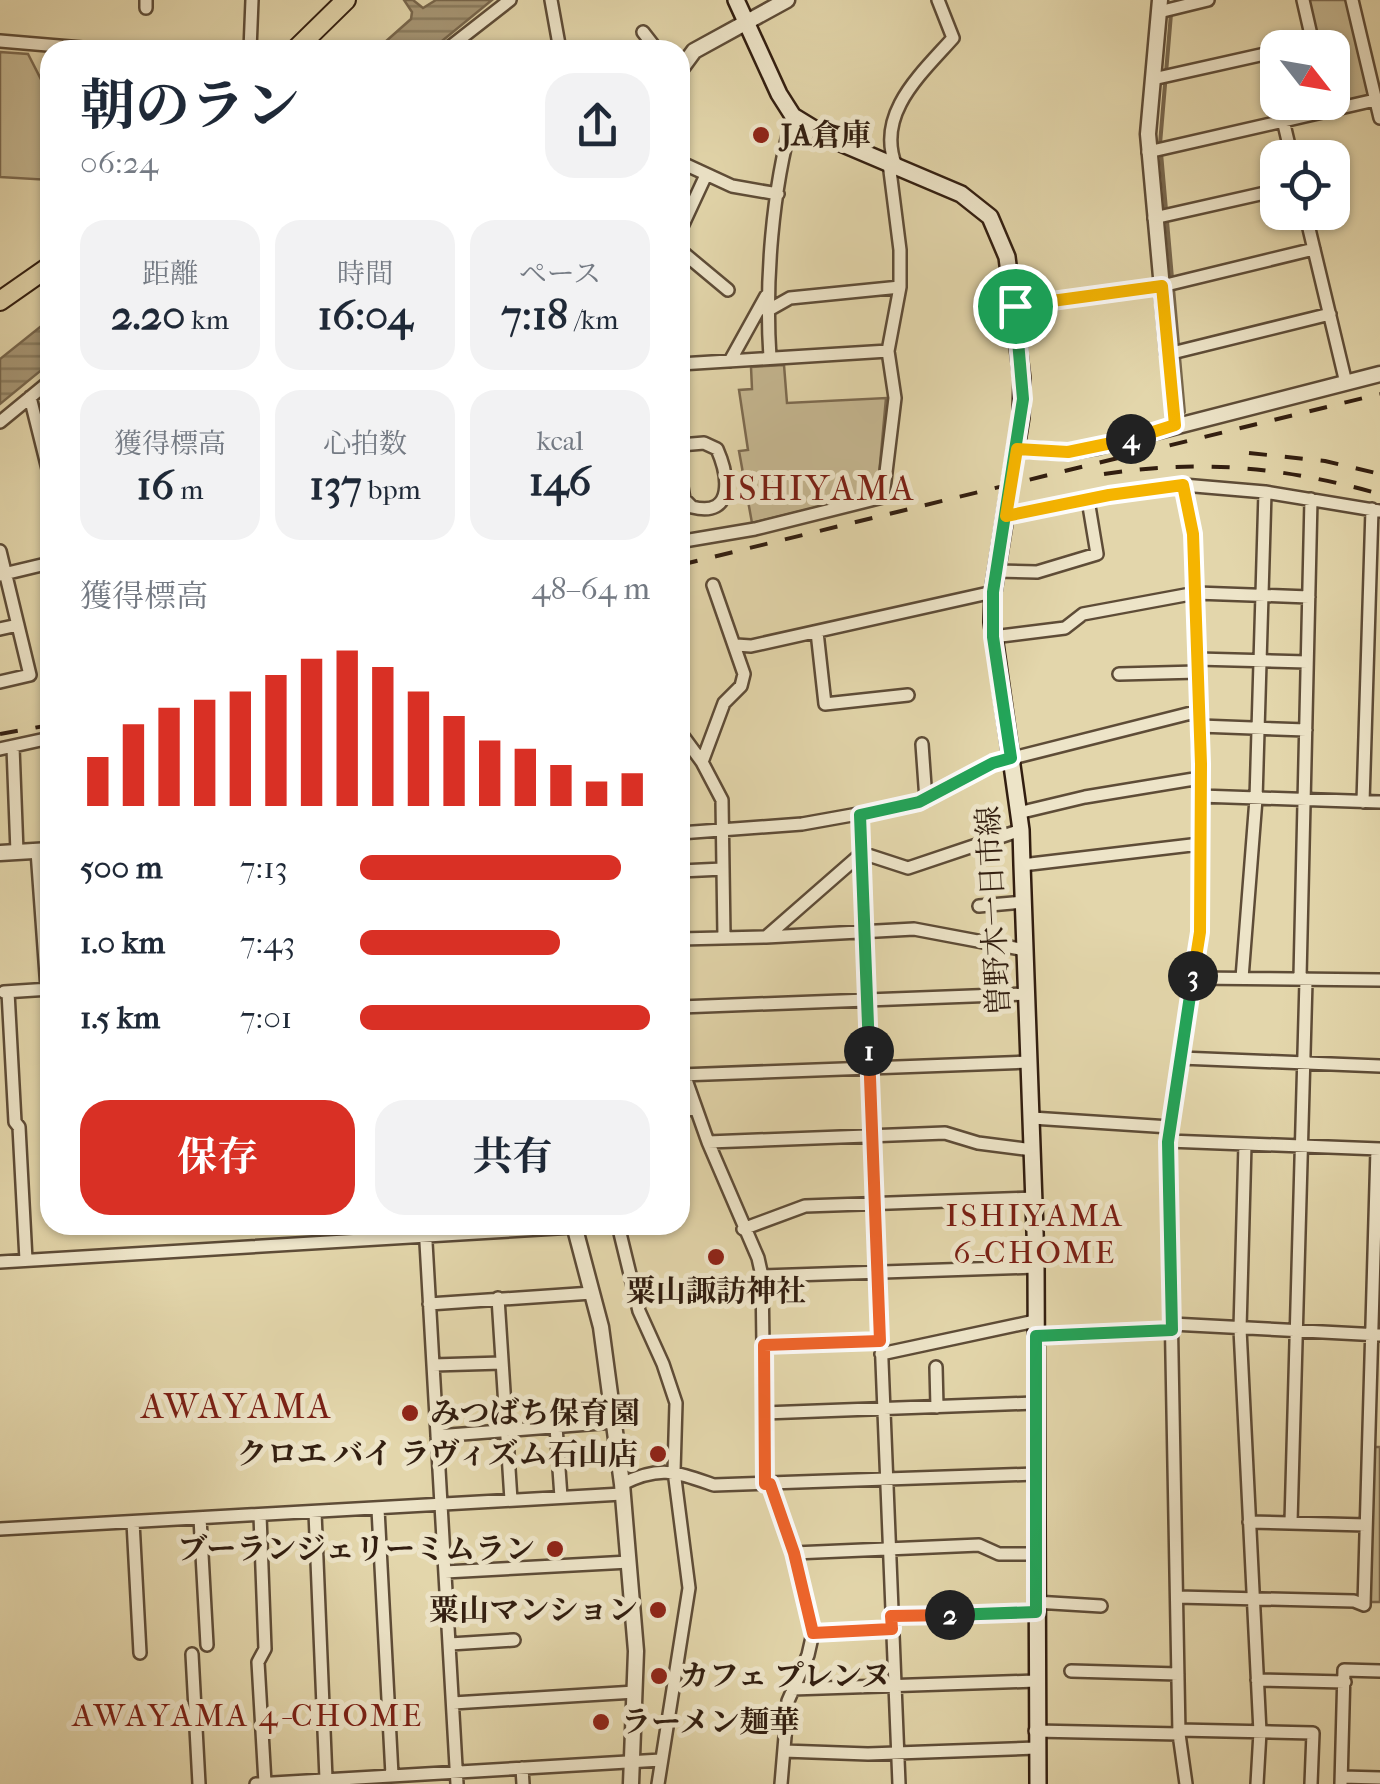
<!DOCTYPE html>
<html lang="ja">
<head>
<meta charset="utf-8">
<style>
	body { margin:0; font-family:"IM FELL French Canon","Noto Serif JP",serif; background:#f2f2f3; color:#1f2937; height:100vh; display:flex; flex-direction:column; font-size:38px; white-space:nowrap }
	* { box-sizing:border-box; margin:0 }
	p { font-size:32px; color:#747a83 }
	.icon { flex:none; width:55px; height:55px; fill:none; stroke:currentColor; stroke-width:2; stroke-linecap:round; stroke-linejoin:round }
	.map { position:relative; flex:1; overflow:hidden }
	.drawer { position:absolute; left:40px; top:40px; width:650px; height:1195px; display:flex; flex-direction:column; background:#fff; border-radius:30px; box-shadow:0 2px 8px #0004 }
	.drawer>* { flex:none }
	.needle { width:65px; rotate:121deg }
	.buttons { position:absolute; left:1260px; top:30px; display:grid; gap:20px }
	.buttons a { display:grid; place-items:center; width:90px; height:90px; border-radius:20px; background:#fff; box-shadow:0 2px 8px #0004; font-size:50px }
	.pin { position:absolute; display:grid; place-items:center; width:85px; height:85px; color:#fff; margin:-42px; border:5px solid #fff; border-radius:50%; box-shadow:0 2px 10px #0007 }
	.km { position:absolute; width:50px; height:50px; margin:-25px; border-radius:50%; background:#222; color:#fff; font-size:28px; line-height:50px; text-align:center }
	.round { display:grid; place-items:center; flex:none; width:105px; height:105px; border-radius:30px; background:#f2f2f3 }
	.head { display:flex; align-items:center; justify-content:space-between; height:170px; padding:0 40px }
	h1 { font-size:55px; font-weight:700; line-height:75px }
	.stats { display:grid; grid-template-columns:repeat(3,1fr); gap:15px; height:170px; padding:10px 40px }
	.stats div { display:grid; align-content:center; border-radius:25px; background:#f2f2f3; text-align:center }
	.stats b { font-size:42px; font-weight:700 }
	.stats small { font-size:28px; font-weight:400 }
	.stats p { font-size:28px }
	.chart { height:280px; padding:20px 40px }
	.chart p { display:flex; justify-content:space-between }
	.chart svg { width:100%; height:180px; margin-top:10px; stroke:#d93025; stroke-width:6 }
	.cta { display:flex; gap:20px; margin-top:auto; padding:20px 40px }
	.cta a { flex:1; height:115px; border-radius:30px; background:#d93025; color:#fff; font-size:40px; font-weight:700; line-height:115px; text-align:center }
	.cta a+a { background:#f2f2f3; color:#1f2937 }
	ul { padding:0 40px; list-style:none; font-size:32px }
	li { display:grid; grid-template-columns:160px 120px 1fr; align-items:center; height:75px }
	li i { height:25px; border-radius:12px; background:#d93025 }
	.map>svg:first-child { display:block }
	.green { fill:#c5b791; stroke:#7c6a50; stroke-width:2.5 }
	.water { fill:url(#water-rules); stroke:#78674d; stroke-width:2.5 }
	.lines { fill:none; stroke-linecap:round; stroke-linejoin:round }
	.stream { stroke:#78674d; stroke-width:4 }
	.minor-casing { stroke:#5e4c37; stroke-width:16 }
	.tertiary-casing { stroke:#5e4c37; stroke-width:19 }
	.secondary-casing { stroke:#321e10; stroke-width:20 }
	.primary-casing { stroke:#321e10; stroke-width:22 }
	.minor { stroke:#ede4c8; stroke-width:11 }
	.tertiary { stroke:#ede4c8; stroke-width:14 }
	.secondary { stroke:#ede4c8; stroke-width:15 }
	.primary { stroke:#e3d6ab; stroke-width:18 }
	.rail { stroke:#321e10; stroke-width:4; stroke-dasharray:18 18; stroke-linecap:butt }
	.split-1-casing { stroke:#fff; stroke-width:20 }
	.split-2-casing { stroke:#fff; stroke-width:20 }
	.split-3-casing { stroke:#fff; stroke-width:20 }
	.split-4-casing { stroke:#fff; stroke-width:20 }
	.split-5-casing { stroke:#fff; stroke-width:20 }
	.split-1 { stroke:#22a559; stroke-width:12 }
	.split-2 { stroke:#f0652b; stroke-width:12 }
	.split-3 { stroke:#22a559; stroke-width:12 }
	.split-4 { stroke:#f5b400; stroke-width:12 }
	.split-5 { stroke:#f5b400; stroke-width:12 }
	.poi-dot { fill:#8f2418; stroke:#ede4c8; stroke-width:4 }
	.labels { text-anchor:middle; dominant-baseline:central; stroke-width:10; stroke-linejoin:round; paint-order:stroke }
	.poi-label { font-size:30px; font-weight:bold; fill:#321e10; stroke:#ede4c8; text-anchor:start }
	.street-label { font-size:30px; fill:#321e10; stroke:#ede4c8 }
	.neighbourhood-label { font-size:32px; letter-spacing:2.5px; fill:#7a1f14; stroke:#ede4c8 }
	.quarter-label { font-size:35px; letter-spacing:2.5px; fill:#7a1f14; stroke:#ede4c8 }
</style>
</head>
<body>
<div class="map">
<svg width="1380" height="1784" viewBox="0 0 1380 1784">
	<defs>
		<pattern id="water-rules" width="6" height="5" patternUnits="userSpaceOnUse" patternTransform="scale(2.5)"><rect width="6" height="5" fill="#a79776"/><path d="M0 2.5h6" fill="none" stroke="#897b5f"/></pattern>
	</defs>
	<rect width="100%" height="100%" fill="#e3d6ab"/>
	<filter id="stains"><feTurbulence type="fractalNoise" baseFrequency=".002" numOctaves="4"/><feColorMatrix values="0 0 0 0 .2 0 0 0 0 .09 0 0 0 0 .02 0 0 0 .5 -.17"/></filter>
	<radialGradient id="worn" r=".72"><stop offset=".6" stop-color="#630" stop-opacity="0"/><stop offset="1" stop-color="#630" stop-opacity=".3"/></radialGradient>
	<path class="green" d="M 1307,0 L 1347,0 L 1369,98 L 1332,106 L 1332,48 L 1318,47 Z
		M 0,52 L 28,54 L 50,97 L 50,180 L 0,177 Z
		M 784,365 L 787,403 L 886,398 L 878,486 L 871,494 L 752,523 L 739,451 L 748,450 L 739,390 L 752,389 L 751,367 Z
		M 1374,1447 L 1380,1447 L 1380,1602 L 1370,1602 Z"/>
	<path class="water" d="M 404,0 L 413,0 L 423,8 L 436,0 L 492,0 L 431,50 L 376,50 L 411,19 L 412,12 Z
		M 50,319 L 50,363 L 0,404 L 0,359 Z"/>
	<g class="lines">
		<path class="stream" d="M 1160,144 L 1171,14
			M 1161,153 L 1172,278
			M 1173,288 L 1184,412"/>
		<defs>
			<path id="minor" d="M 551,0 L 560,50
				M 1303,0 L 1314,48
				M 1352,0 L 1380,118
				M 146,8 L 146,0
				M 1159,12 L 1208,0
				M 643,32 L 657,50
				M 0,41 L 106,50
				M 1294,48 L 1313,43
				M 250,50 L 252,0
				M 446,50 L 510,0
				M 1153,79 L 1278,51
				M 1283,120 L 1292,158
				M 1148,152 L 1375,100
				M 680,162 L 732,186 L 778,194
				M 896,166 C 875,114 921,74 953,38 L 938,0
				M 1305,212 L 1346,383
				M 1154,218 L 1278,190
				M 680,231 L 706,175
				M 680,250 L 728,290
				M 1015,306 L 1162,286 L 1314,249
				M 767,311 L 790,298 L 900,287
				M 888,351 L 900,287 L 900,250 L 889,163
				M 770,358 C 765,282 772,190 793,116
				M 730,361 L 766,296
				M 680,364 L 888,351 L 895,398 L 883,497 L 755,529 L 684,541 L 680,538
				M 30,397 L 50,477
				M 0,422 L 50,381
				M 1175,425 L 1168,354 L 1330,314
				M 680,445 L 704,443 L 717,449 C 728,474 736,518 692,507 L 684,499 L 680,475
				M 1183,485 L 1265,492 L 1380,511
				M 1006,516 L 1109,495 L 1183,485 L 1193,534 L 1201,823 L 1200,932 L 1168,1141 L 1179,1734 L 1186,1784
				M 0,551 L 30,675 L 0,682
				M 997,571 L 1037,572 L 1097,554 L 1088,500
				M 0,575 L 50,563
				M 0,629 L 18,625
				M 817,632 L 825,704 L 908,695
				M 993,637 L 1065,628 L 1083,614 L 1196,593 L 1309,597
				M 736,645 L 751,646 L 993,592
				M 1197,659 L 1307,662
				M 1119,674 L 1198,672
				M 1200,726 L 1306,730
				M 680,732 L 702,762 L 722,800 L 724,937
				M 922,744 L 926,800
				M 13,747 L 17,852
				M 0,749 L 50,738
				M 702,762 L 724,703 L 741,686 L 744,674 L 713,585
				M 1200,796 L 1380,802
				M 1363,802 L 1372,509
				M 1018,813 L 1085,797 L 1200,778
				M 860,815 L 899,1784
				M 680,833 L 802,824 L 919,803 L 993,763 L 1199,711
				M 37,851 L 47,989
				M 1022,865 L 1200,844
				M 680,871 L 723,869
				M 979,906 L 1023,902
				M 766,937 L 914,929 L 1025,950
				M 680,939 L 766,937 L 862,853 L 908,868 L 1021,830
				M 1300,977 L 1311,499
				M 1192,978 L 1380,980
				M 1242,978 L 1256,799 L 1265,492
				M 4,992 L 50,989
				M 8,992 L 15,1122 L 19,1127 L 26,1260
				M 680,1007 L 1027,994
				M 1181,1058 L 1380,1066
				M 680,1063 L 708,1142 L 758,1258 L 762,1276 L 765,1484
				M 680,1075 L 1030,1062
				M 680,1111 L 696,1108
				M 1032,1118 L 1170,1127
				M 1168,1141 L 1380,1149
				M 708,1142 L 945,1133 L 978,1143 L 1033,1150
				M 1245,1144 L 1240,1329 L 1260,1732 L 1257,1784
				M 425,1225 L 457,1784
				M 618,1225 L 639,1311 L 663,1364 L 676,1403 L 674,1471 L 689,1588 L 658,1784
				M 743,1229 L 805,1206 L 1034,1198
				M 0,1262 L 607,1225
				M 762,1276 L 1036,1267
				M 498,1298 L 511,1500
				M 429,1304 L 592,1293
				M 1172,1324 L 1380,1335
				M 1036,1336 L 1172,1330
				M 764,1345 L 880,1341
				M 881,1354 L 1035,1321
				M 433,1365 L 502,1363
				M 936,1367 L 937,1407
				M 764,1413 L 1034,1403
				M 556,1427 L 561,1497
				M 437,1436 L 614,1422
				M 622,1484 C 661,1465 676,1472 714,1485 L 1035,1474
				M 769,1484 L 794,1553 L 813,1633 L 808,1655 L 788,1701 L 781,1784
				M 378,1509 L 392,1775
				M 315,1512 L 326,1779
				M 260,1515 L 265,1649 L 258,1662 L 265,1783
				M 200,1518 L 207,1645
				M 133,1522 L 140,1653
				M 1249,1522 L 1366,1525
				M 1291,1522 L 1306,981
				M 0,1529 L 622,1494
				M 794,1553 L 979,1545 L 999,1554 L 1035,1554
				M 445,1572 L 629,1562
				M 1177,1597 L 1354,1601 L 1364,1605 L 1377,1149
				M 1035,1602 L 1101,1606
				M 891,1616 L 1036,1612
				M 813,1633 L 892,1629
				M 450,1644 L 514,1640
				M 192,1654 L 199,1784
				M 1071,1671 L 1178,1674
				M 1257,1680 L 1345,1682
				M 792,1689 L 1036,1681
				M 453,1703 L 635,1692
				M 1179,1730 L 1313,1733 L 1311,1784
				M 1035,1731 L 1179,1734
				M 784,1751 L 868,1754 L 1036,1748
				M 522,1768 L 523,1784
				M 1342,1777 L 1380,1778
				M 256,1784 L 661,1760
				M 1341,1784 L 1344,1670 L 1380,1671"/>
			<path id="tertiary" d="M 1160,0 L 1148,134 L 1168,354
				M 680,70 L 694,51 L 787,0
				M 1017,449 L 1068,452 L 1096,447 L 1380,374
				M 0,853 L 50,850
				M 574,1225 L 601,1327 L 622,1484 L 636,1651 L 631,1784"/>
			<path id="secondary" d="M 736,0 L 779,94 L 793,116 L 829,138 L 961,194 L 990,217 L 1007,257 L 1022,379 L 1021,417 L 993,592 L 992,622 L 1021,830 L 1022,865 L 1036,1260 L 1038,1784"/>
			<path id="primary" d="M 295,50 L 346,0
				M 0,301 L 50,266"/>
		</defs>
		<use href="#minor" class="minor-casing"/>
		<use href="#tertiary" class="tertiary-casing"/>
		<use href="#secondary" class="secondary-casing"/>
		<use href="#primary" class="primary-casing"/>
		<use href="#minor" class="minor"/>
		<use href="#tertiary" class="tertiary"/>
		<use href="#secondary" class="secondary"/>
		<use href="#primary" class="primary"/>
		<path class="rail" d="M 1249,453 L 1325,461 L 1380,474
			M 1104,474 C 1203,459 1283,467 1380,494
			M 680,565 L 1380,394
			M 0,734 L 50,725"/>
	</g>
	<g class="lines">
		<defs>
			<path id="split-1" d="M 869,1051 L 860,815 L 919,802 L 993,763 L 1011,758 L 993,637 L 993,592 L 1023,399 L 1015,306"/>
			<path id="split-2" d="M 869,1051 L 880,1341 L 764,1345 L 765,1484 L 770,1484 L 794,1553 L 813,1633 L 892,1629 L 891,1616 L 950,1615"/>
			<path id="split-3" d="M 950,1615 L 1036,1612 L 1036,1336 L 1172,1330 L 1168,1142 L 1193,976"/>
			<path id="split-4" d="M 1131,439 L 1068,452 L 1017,449 L 1006,516 L 1109,495 L 1183,485 L 1193,534 L 1201,764 L 1200,932 L 1193,976"/>
			<path id="split-5" d="M 1015,306 L 1162,286 L 1175,425 L 1131,439"/>
		</defs>
		<use href="#split-1" class="split-1-casing"/>
		<use href="#split-2" class="split-2-casing"/>
		<use href="#split-3" class="split-3-casing"/>
		<use href="#split-4" class="split-4-casing"/>
		<use href="#split-5" class="split-5-casing"/>
		<use href="#split-1" class="split-1"/>
		<use href="#split-2" class="split-2"/>
		<use href="#split-3" class="split-3"/>
		<use href="#split-4" class="split-4"/>
		<use href="#split-5" class="split-5"/>
	</g>
	<g class="poi-dot">
		<circle cx="761" cy="135" r="10"/>
		<circle cx="716" cy="1257" r="10"/>
		<circle cx="410" cy="1413" r="10"/>
		<circle cx="658" cy="1454" r="10"/>
		<circle cx="555" cy="1549" r="10"/>
		<circle cx="658" cy="1610" r="10"/>
		<circle cx="659" cy="1676" r="10"/>
		<circle cx="601" cy="1722" r="10"/>
	</g>
	<g class="labels">
		<g class="poi-label">
			<text x="781" y="135">JA倉庫</text>
			<text x="716" y="1291" text-anchor="middle">粟山諏訪神社</text>
			<text x="430" y="1413">みつばち保育園</text>
			<text x="638" y="1454" text-anchor="end">クロエ バイ ラヴィズム石山店</text>
			<text x="535" y="1549" text-anchor="end">ブーランジェリーミムラン</text>
			<text x="638" y="1610" text-anchor="end">粟山マンション</text>
			<text x="679" y="1676">カフェ プレンヌ</text>
			<text x="621" y="1722">ラーメン麺華</text>
		</g>
		<g class="street-label">
			<text transform="translate(994 911) rotate(-93)">曽野木一日市線</text>
		</g>
		<g class="neighbourhood-label">
			<text x="1035" y="1215">ISHIYAMA<tspan x="1035" dy="37">6-CHOME</tspan></text>
			<text x="248" y="1715">AWAYAMA 4-CHOME</text>
		</g>
		<g class="quarter-label">
			<text x="819" y="488">ISHIYAMA</text>
			<text x="237" y="1406">AWAYAMA</text>
		</g>
	</g>
	<rect width="100%" height="100%" filter="url(#stains)"/>
	<rect width="100%" height="100%" fill="url(#worn)"/>
</svg>
<div class="buttons">
<a><svg class="needle" viewBox="-14 -14 28 28"><path d="M0-13l5 13h-10z" fill="#e53935"/><path d="M0 13l5-13h-10z" fill="#747a83"/></svg></a>
<a><svg class="icon" aria-label="locate" viewBox="0 0 24 24"><circle cx="12" cy="12" r="6"/><path d="M12 2v4M12 18v4M2 12h4M18 12h4"/></svg></a>
</div>
<div class="pin" style="left:1015px;top:306px;background:#1e9e55"><svg class="icon" aria-label="arrive" viewBox="0 0 24 24"><path d="M6 21V4h12l-3 4 3 4H6"/></svg></div>
<b class="km" style="left:869px;top:1051px">1</b>
<b class="km" style="left:950px;top:1615px">2</b>
<b class="km" style="left:1193px;top:976px">3</b>
<b class="km" style="left:1131px;top:439px">4</b>
<section class="drawer">
<div class="head"><div><h1>朝のラン</h1><p>06:24</p></div><a class="round"><svg class="icon" aria-label="share" viewBox="0 0 24 24"><path d="M12 15V3M7 8l5-5 5 5M5 13v7h14v-7"/></svg></a></div>
<div class="stats">
<div><p>距離</p><b>2.20<small> km</small></b></div>
<div><p>時間</p><b>16:04</b></div>
<div><p>ペース</p><b>7:18<small> /km</small></b></div>
</div>
<div class="stats">
<div><p>獲得標高</p><b>16<small> m</small></b></div>
<div><p>心拍数</p><b>137<small> bpm</small></b></div>
<div><p>kcal</p><b>146</b></div>
</div>
<div class="chart"><p><span>獲得標高</span>48–64 m</p>
<svg viewBox="0 0 160 44" preserveAspectRatio="none"><path d="M5 44V32M15 44V24M25 44V20M35 44V18M45 44V16M55 44V12M65 44V8M75 44V6M85 44V10M95 44V16M105 44V22M115 44V28M125 44V30M135 44V34M145 44V38M155 44V36"/></svg>
</div>
<ul>
<li><b>500 m</b>7:13<i style="width:90%"></i></li>
<li><b>1.0 km</b>7:43<i style="width:69%"></i></li>
<li><b>1.5 km</b>7:01<i style="width:100%"></i></li>
</ul>
<div class="cta"><a>保存</a><a>共有</a></div>
</section>
</div>
</body>
</html>
